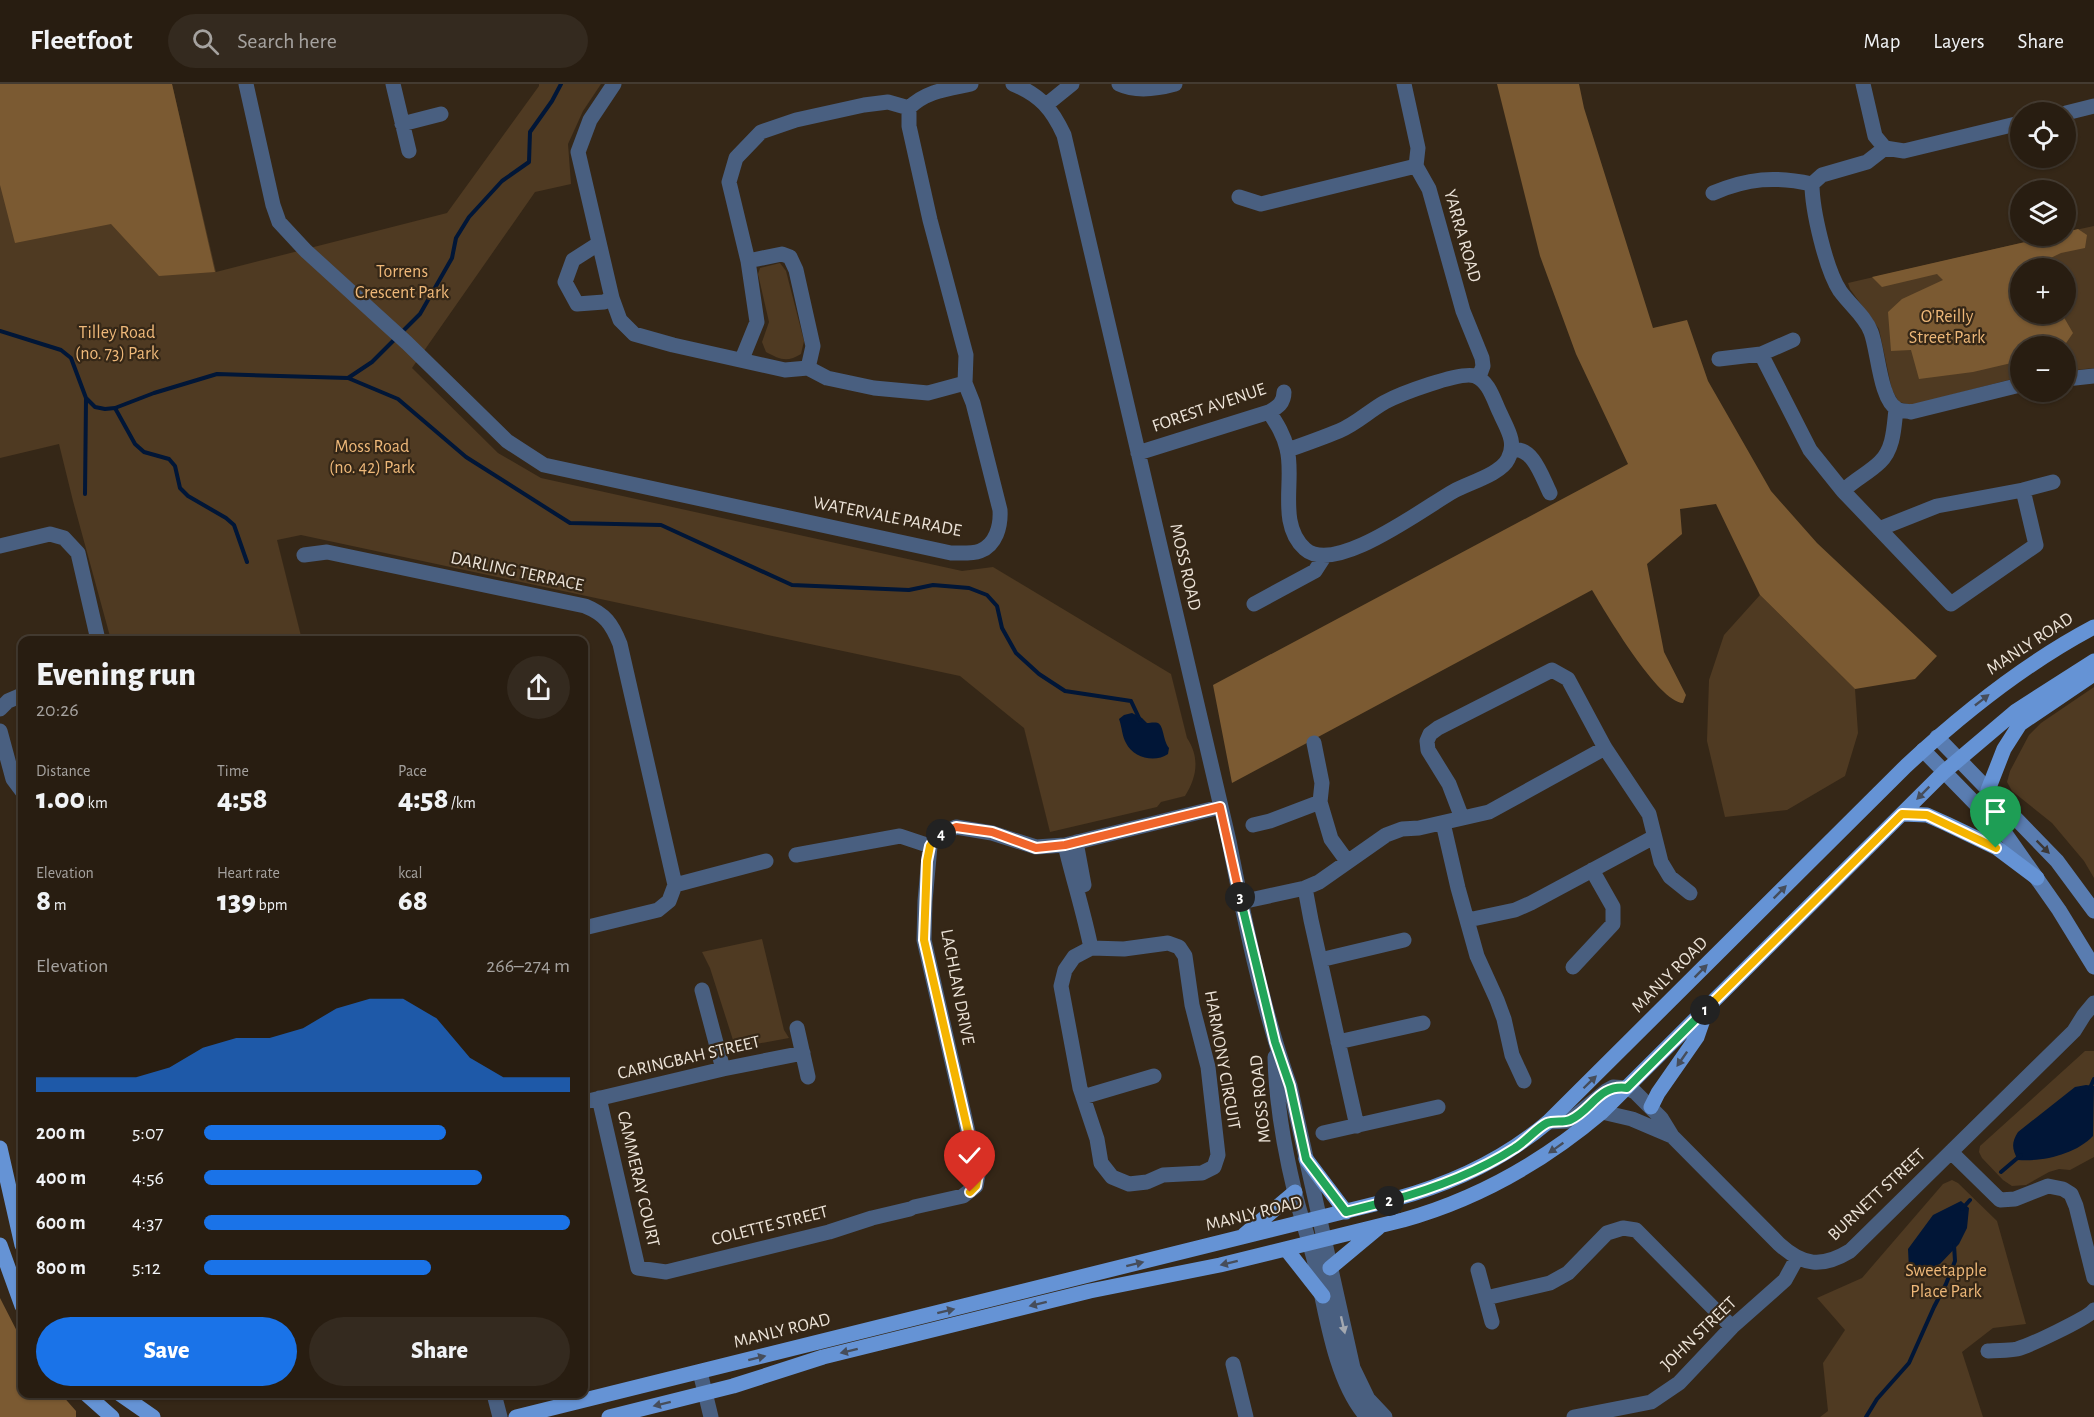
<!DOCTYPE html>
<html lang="en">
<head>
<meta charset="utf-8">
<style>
	body { margin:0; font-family:"Alegreya Sans",sans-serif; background:#342a1f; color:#f1f3f6; height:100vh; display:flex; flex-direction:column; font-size:22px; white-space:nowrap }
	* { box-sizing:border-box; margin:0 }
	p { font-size:20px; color:#a5a29f }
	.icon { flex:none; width:33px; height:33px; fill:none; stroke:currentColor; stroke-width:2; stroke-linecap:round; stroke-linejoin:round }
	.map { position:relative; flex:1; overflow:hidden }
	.side { position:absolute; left:18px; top:552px; width:570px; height:762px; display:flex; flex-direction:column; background:#281d11; border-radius:12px; box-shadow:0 2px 4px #0004,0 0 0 2px #443b31 }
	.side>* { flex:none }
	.buttons { position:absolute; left:2010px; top:18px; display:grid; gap:12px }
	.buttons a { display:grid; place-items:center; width:66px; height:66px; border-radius:50%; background:#281d11; box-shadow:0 2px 4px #0004,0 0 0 2px #443b31; font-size:30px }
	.pin { position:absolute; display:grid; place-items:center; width:51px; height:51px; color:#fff; margin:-62px -26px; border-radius:50% 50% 50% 0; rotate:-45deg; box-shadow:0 0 6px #0007 }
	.pin .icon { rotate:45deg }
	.km { position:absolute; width:30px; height:30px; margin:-15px; border-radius:50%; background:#222; color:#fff; font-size:16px; line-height:30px; text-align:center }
	.round { display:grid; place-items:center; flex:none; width:63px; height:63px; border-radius:32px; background:#342a1f }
	.head { display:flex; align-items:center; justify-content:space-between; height:102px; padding:0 18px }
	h1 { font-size:33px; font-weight:800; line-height:45px }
	.figures { display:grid; grid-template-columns:repeat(3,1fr); gap:9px; height:102px; padding:6px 18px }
	.figures div { display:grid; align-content:center }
	.figures b { font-size:30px; font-weight:800 }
	.figures small { font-size:16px; font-weight:400 }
	.figures p { font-size:16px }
	.chart { height:168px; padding:12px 18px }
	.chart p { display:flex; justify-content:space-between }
	.chart svg { width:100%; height:108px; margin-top:6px; fill:#1a73e8; opacity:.7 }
	.action { display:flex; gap:12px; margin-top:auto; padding:12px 18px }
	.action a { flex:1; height:69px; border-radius:36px; background:#1a73e8; color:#fff; font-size:24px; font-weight:800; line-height:69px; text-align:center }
	.action a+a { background:#342a1f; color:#f1f3f6 }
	ul { padding:0 18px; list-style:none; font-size:20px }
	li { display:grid; grid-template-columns:96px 72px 1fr; align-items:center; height:45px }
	li i { height:15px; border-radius:8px; background:#1a73e8 }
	header { display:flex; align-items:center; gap:36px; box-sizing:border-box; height:84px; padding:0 30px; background:#281d11; border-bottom:2px solid #443b31 }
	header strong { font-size:28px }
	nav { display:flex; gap:33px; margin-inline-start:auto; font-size:21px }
	.search { width:420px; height:54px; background:#342a1f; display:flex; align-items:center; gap:15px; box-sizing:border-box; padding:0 21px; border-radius:33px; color:#a5a29f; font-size:22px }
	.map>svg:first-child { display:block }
	.green { fill:#4f3a22; fill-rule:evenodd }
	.forest { fill:#7b5a32 }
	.water { fill:#011637 }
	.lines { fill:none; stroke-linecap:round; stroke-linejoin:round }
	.stream { stroke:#011637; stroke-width:4 }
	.minor { stroke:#495f80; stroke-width:15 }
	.secondary { stroke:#597cb0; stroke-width:15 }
	.primary { stroke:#6593d5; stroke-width:15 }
	.oneway { fill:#464d5a }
	.oneway2 { fill:#3c3836 }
	.oneway3 { fill:#a3a8b0 }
	.split-1-casing { stroke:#fff; stroke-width:12 }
	.split-2-casing { stroke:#fff; stroke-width:12 }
	.split-3-casing { stroke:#fff; stroke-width:12 }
	.split-4-casing { stroke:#fff; stroke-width:12 }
	.split-5-casing { stroke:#fff; stroke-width:12 }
	.split-1 { stroke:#f5b400; stroke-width:8 }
	.split-2 { stroke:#22a559; stroke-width:8 }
	.split-3 { stroke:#22a559; stroke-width:8 }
	.split-4 { stroke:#f0652b; stroke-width:8 }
	.split-5 { stroke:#f5b400; stroke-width:8 }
	.labels { text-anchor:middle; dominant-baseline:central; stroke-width:4.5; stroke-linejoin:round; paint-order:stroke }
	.street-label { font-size:18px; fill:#ece3d8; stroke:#352717 }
	.park-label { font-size:18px; fill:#eeb879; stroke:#352717 }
</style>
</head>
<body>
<header>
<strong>Fleetfoot</strong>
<div class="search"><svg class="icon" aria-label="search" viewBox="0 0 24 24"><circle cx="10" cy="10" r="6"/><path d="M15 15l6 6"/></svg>Search here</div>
<nav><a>Map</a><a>Layers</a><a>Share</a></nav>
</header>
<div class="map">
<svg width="2094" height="1333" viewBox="0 0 2094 1333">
	<rect width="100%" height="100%" fill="#352717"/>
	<path class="green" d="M 0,0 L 172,0 L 216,188 L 447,129 L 539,2 L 539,0 L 601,0 L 583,27 L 568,60 L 571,100 L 535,108 L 412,284 L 498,369 L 541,394 L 962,487 L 993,483 L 1171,590 L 1187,654 C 1200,674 1197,693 1185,712 L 1161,718 L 1157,723 L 1050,748 L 1024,644 L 960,592 L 301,451 L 277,456 L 302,556 L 111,556 L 73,417 L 59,360 L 0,374 Z
		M 2094,142 L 2094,284 L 2066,287 L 2066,262 L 2020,262 L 2020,293 L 1912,321 L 1899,318 L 1892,306 L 1879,245 L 1850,205 L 1848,199 L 2051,152 L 2066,152 L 2066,148 ZM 2020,184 L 2066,184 L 2066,230 L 2020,230 Z
		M 780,179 L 786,187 L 804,257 L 801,270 C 787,279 779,275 766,268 L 762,258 L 769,238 L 758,190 L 760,184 Z
		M 1760,511 L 1855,605 L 1858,649 L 1845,692 L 1787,726 L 1725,733 L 1707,657 L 1709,596 L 1724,551 Z
		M 2094,603 L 2094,794 L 2084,777 L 2052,739 L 2012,707 L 2007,698 L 2010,687 L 2029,651 L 2041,639 Z
		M 762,855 L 784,946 L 789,954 L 740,963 L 733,956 L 710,884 L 702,868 Z
		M 2085,967 L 2094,967 L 2094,1073 L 2070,1086 L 2059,1085 L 2049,1088 L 2026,1101 L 2012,1102 L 2003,1096 L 1982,1074 L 1979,1068 L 1980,1062 Z
		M 1952,1096 L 1958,1099 L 1997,1137 L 2026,1240 L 1993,1244 L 1962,1268 L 1983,1333 L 1820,1333 L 1828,1327 L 1823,1279 L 1845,1246 L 1817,1214 L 1862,1194 L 1943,1100 Z"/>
	<path class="forest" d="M 0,0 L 172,0 L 215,188 L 159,192 L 111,140 L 15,159 L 0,101 Z
		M 1497,0 L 1579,0 L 1584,24 L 1653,244 L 1687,236 L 1708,297 L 1771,407 L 1817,459 L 1937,572 L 1915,595 L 1855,605 L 1760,511 L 1716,420 L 1680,425 L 1682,450 L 1647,480 L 1664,568 L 1686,611 L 1683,619 C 1658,618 1606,529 1592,506 L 1232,699 L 1213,601 L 1628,380 L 1576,270 L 1540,172 Z
		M 2078,145 L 2087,151 L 2085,164 L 2061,169 L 2038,180 L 2038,184 L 2020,184 L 2020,230 L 2062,230 L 2073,249 L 2064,262 L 2020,262 L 2020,277 L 1973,288 L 1919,295 L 1911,266 L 1891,267 L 1888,228 L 1902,215 L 1943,196 L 1937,190 L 1882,203 L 1872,193 L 2051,152 L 2066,152 L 2066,148 Z
		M 0,1214 L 22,1257 L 22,1310 L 61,1310 L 76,1327 L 76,1333 L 0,1333 Z"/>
	<path class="water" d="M 1132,629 L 1142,634 L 1147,639 C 1150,639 1154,638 1158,639 C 1164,642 1163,657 1169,664 L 1168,670 C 1155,679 1133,674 1126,659 C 1122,652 1122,643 1119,635 L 1124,631 Z
		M 2086,1001 L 2094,1002 L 2093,1052 C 2076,1070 2043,1078 2018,1076 C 2012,1065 2011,1059 2018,1048 L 2075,1003 Z
		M 1961,1117 L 1969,1124 L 1967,1144 L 1959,1160 L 1940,1180 L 1919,1188 L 1909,1185 L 1908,1165 L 1933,1131 Z"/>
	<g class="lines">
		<path class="stream" d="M 0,247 L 61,266 L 71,274 L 86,314 L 95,323 L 105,325 L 115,324 L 154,309 L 217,290 L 348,294 L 398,315 L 466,373 L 570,439 L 661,441 L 792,501 L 909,506 L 933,501 L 969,504 L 987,511 L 997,522 L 1002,544 L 1016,569 L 1039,590 L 1065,607 L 1131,617 L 1140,636
			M 401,249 L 420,230 L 452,174 L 456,154 L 469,133 L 502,97 L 529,78 L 530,48 L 552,17 L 561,0
			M 348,294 L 372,278 L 396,254
			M 115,324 L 135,360 L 144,368 L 169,375 L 175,382 L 180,404 L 188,412 L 226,434 L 234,441 L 247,478
			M 85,410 L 86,315
			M 2090,1004 L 2094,995
			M 2001,1088 L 2021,1071
			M 1962,1125 L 1970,1116
			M 1866,1333 L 1877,1315 L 1909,1279 L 1934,1223 L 1946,1200 L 1955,1177 L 1954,1161"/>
		<path class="minor" d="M 246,0 L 273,121 L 279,138 L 306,167 L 407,259 L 507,357 L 544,381 L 951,469 C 959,469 972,470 980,467 C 996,461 1001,442 1000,426 L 973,319 L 965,299 L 966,271 L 930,136 L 909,42 L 909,24 C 926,7 948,5 971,0
			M 393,0 L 409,67
			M 614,0 L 590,36 L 578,68 L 612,214 L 620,236 L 634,250 L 673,261 L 785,286 L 808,284 L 827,294 L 874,304 L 928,309 L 965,299
			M 1013,0 C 1040,11 1052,25 1064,51 L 1229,757 C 1245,839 1262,923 1290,1002 L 1353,1284 L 1368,1315 L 1385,1333
			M 1119,0 C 1136,8 1157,5 1175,0
			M 1404,0 L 1418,64 L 1416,82 L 1429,105 L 1463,227 L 1482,274 L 1483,282 L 1479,293
			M 1863,0 L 1875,52 L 1885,64 L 1904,67 L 2020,39
			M 1046,21 L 1072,0
			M 2066,29 L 2094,22
			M 402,40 L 441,30
			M 1885,64 L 1867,78 L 1822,91 L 1812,100 C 1812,126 1826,186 1840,207 C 1850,221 1865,232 1871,248 C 1878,266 1880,316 1897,325 C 1900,327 1907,327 1911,328 L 2020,301
			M 1713,109 C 1748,94 1775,92 1812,100
			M 1239,113 L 1261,120 L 1416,82
			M 598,160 L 573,176 L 565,198 L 577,220 L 604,218 L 612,214
			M 748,177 L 782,170 L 790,173 L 796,186 L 813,262 L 808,284
			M 1761,270 L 1810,366 L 1843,407 L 1951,520 L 2036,461 L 2023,406
			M 742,275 L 757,238 L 748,177 L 729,98 L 736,74 L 761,48 L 796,36 L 864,21 L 888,18 L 909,24
			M 1719,275 L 1761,270 L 1793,256
			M 2066,295 L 2094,292
			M 1269,328 C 1277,340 1284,351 1287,365 C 1295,395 1277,440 1305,465 C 1335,492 1425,423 1454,407 C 1468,399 1501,390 1508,375 C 1517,358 1507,345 1500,329 C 1494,317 1489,297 1475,292 C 1460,287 1400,310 1385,318 C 1369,327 1356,340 1339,347 C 1322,354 1305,360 1288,366
			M 1512,366 C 1533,362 1542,393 1550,409
			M 1138,369 L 1269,328 C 1278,323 1284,319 1284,308
			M 1843,407 C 1855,395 1869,389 1880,378 C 1894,365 1894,342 1896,325
			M 1879,445 L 1937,422 L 2023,406 L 2053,398
			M 0,462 L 50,450 L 64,454 L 78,469 L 98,556
			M 304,471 L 327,468 L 585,522 C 605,530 612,540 620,560 L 675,801 L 669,817 L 658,826 L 584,844
			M 1254,520 L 1315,487 L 1324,473
			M 0,625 L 8,617 L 22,611
			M 0,647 L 13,695 L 22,707
			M 1314,659 L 1322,699 L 1320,718 L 1331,755 L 1347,777
			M 1462,734 L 1449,700 L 1428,666 L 1427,657 L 1430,650 L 1438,644 L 1552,586 L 1568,595 L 1605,664 L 1649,730 L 1661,778 L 1670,793 L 1690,809
			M 1443,739 L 1458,804 L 1477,872 L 1497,916 L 1504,935 L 1512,971 L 1524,997
			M 1253,741 L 1270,737 L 1320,718
			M 1076,758 L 1084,801
			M 1065,761 C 1073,795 1084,829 1091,864
			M 796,771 L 900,752 L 930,762
			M 675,801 L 766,777
			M 1305,804 L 1311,836 L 1357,1042
			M 1241,818 L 1305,804 L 1319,798 L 1386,751 L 1402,745 L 1419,744 L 1489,728 L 1605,664
			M 1468,836 L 1515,826 L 1531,819 L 1654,753
			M 1168,859 L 1179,863 L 1185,872 L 1192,921 L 1208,983 L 1218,1071 L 1214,1083 L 1202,1089 L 1163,1091 L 1147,1098 L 1129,1100 L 1112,1093 L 1101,1079 L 1097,1055 L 1080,1004 L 1061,902 L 1065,886 L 1074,873 L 1091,864 L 1124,865 Z
			M 1320,876 L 1404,856
			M 1573,883 L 1613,840 L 1613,823 L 1592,786
			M 702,906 L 723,985
			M 797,944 L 808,993
			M 1338,958 L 1423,939
			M 1275,973 C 1276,1020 1284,1064 1295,1109 C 1300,1131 1308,1152 1314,1175 C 1325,1222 1334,1297 1367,1333
			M 1083,1013 L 1154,992
			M 599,1014 L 638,1184 L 666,1188 L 829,1148 L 872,1134 L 910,1125
			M 584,1018 L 723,985 L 803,969
			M 1602,1028 L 1632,1035 L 1672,1052
			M 1548,1038 L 1569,1037 L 1606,1007 L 1613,1003 L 1627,1004 L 1635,1008 L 1661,1034 L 1672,1052 L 1779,1160 C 1803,1182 1822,1184 1850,1167 L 2074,947 L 2084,931 L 2094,919
			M 1323,1049 L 1438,1023
			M 1951,1068 L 2000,1116 L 2015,1115 L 2048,1102 L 2063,1105 L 2071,1110 L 2076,1122 L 2094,1194
			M 914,1123 L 963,1112 L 976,1102 L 978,1091 L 924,856 L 925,817 L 930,762 L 936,753 L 956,743 L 992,749 L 1036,763 L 1065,761 L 1220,723
			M 1478,1186 L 1492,1238
			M 1486,1214 L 1550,1199 L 1568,1189 L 1607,1149 L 1623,1144 L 1636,1146 L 1732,1243
			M 1988,1267 C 1998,1266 2008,1267 2017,1265 C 2029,1262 2088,1234 2094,1226
			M 1233,1280 L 1246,1333
			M 700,1288 L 711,1333
			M 494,1310 L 500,1333
			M 1574,1333 L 1651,1318 L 1679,1299 L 1732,1243 L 1785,1196 L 1797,1174"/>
		<path class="secondary" d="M 1937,653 L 2057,777 L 2094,827
			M 1923,666 L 2007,752 L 2059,826 L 2094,883"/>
		<path class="primary" d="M 1988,706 L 2004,665 L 2020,640 L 2094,590
			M 1902,730 L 1927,731 L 1947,740 L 1997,764 L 2037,794
			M 1651,1023 L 1658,1009 L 1697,953 L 1706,927
			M 0,1064 L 22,1161
			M 1306,1075 L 1346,1128
			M 1244,1151 L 1295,1108
			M 0,1161 L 22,1222
			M 1286,1165 L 1323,1212
			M 1330,1184 L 1378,1144
			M 86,1310 L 112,1333
			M 120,1310 L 153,1333
			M 516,1333 L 1395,1115 C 1451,1100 1503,1076 1548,1038 L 1906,682 C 1963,629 2024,580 2094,543
			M 609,1333 L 733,1302 L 823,1273 L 1090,1207 L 1220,1181 L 1403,1136 C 1478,1115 1543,1078 1602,1028 L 1944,688 L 2016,627 L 2094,577"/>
	</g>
	<defs><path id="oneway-solid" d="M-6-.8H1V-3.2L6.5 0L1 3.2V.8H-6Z" transform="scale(1.5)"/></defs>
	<g class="oneway">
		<use href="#oneway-solid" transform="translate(1982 616) rotate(-38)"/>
		<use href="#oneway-solid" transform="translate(1923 709) rotate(135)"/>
		<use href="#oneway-solid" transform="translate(1780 808) rotate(-45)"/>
		<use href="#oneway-solid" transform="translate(1701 887) rotate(-45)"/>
		<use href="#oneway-solid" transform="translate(1682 975) rotate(125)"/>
		<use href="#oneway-solid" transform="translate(1590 998) rotate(-44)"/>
		<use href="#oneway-solid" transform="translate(1556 1064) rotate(145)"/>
		<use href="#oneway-solid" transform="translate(1229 1179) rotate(166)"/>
		<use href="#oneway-solid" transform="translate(1135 1180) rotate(-14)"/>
		<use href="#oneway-solid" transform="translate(1038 1220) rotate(166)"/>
		<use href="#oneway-solid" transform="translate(946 1227) rotate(-14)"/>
		<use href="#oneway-solid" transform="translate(849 1267) rotate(166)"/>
		<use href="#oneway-solid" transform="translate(757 1274) rotate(-14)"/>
		<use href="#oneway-solid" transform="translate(662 1320) rotate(166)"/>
	</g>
	<use class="oneway2" href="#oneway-solid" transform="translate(2043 763) rotate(45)"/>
	<use class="oneway3" href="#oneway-solid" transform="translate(1343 1241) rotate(77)"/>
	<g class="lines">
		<defs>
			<path id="split-1" d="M 1705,926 L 1902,730 L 1927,731 L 1996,764"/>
			<path id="split-2" d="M 1389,1117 C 1433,1105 1476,1089 1515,1064 C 1525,1058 1538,1043 1547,1039 C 1554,1036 1563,1039 1570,1036 C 1592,1026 1599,1000 1627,1004 L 1705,926"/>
			<path id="split-3" d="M 1240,813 L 1275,958 L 1290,1002 L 1306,1075 L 1346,1128 L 1389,1117"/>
			<path id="split-4" d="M 941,750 L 956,743 L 992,748 L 1036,764 L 1065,761 L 1220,723 L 1240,813"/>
			<path id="split-5" d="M 941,750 L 936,753 L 930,762 L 927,777 L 924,856 L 978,1091 L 976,1102 L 970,1108"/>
		</defs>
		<use href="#split-1" class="split-1-casing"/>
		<use href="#split-2" class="split-2-casing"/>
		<use href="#split-3" class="split-3-casing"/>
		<use href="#split-4" class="split-4-casing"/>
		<use href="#split-5" class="split-5-casing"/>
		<use href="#split-1" class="split-1"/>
		<use href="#split-2" class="split-2"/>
		<use href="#split-3" class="split-3"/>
		<use href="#split-4" class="split-4"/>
		<use href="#split-5" class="split-5"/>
	</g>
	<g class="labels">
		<g class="street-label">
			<text transform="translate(1462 152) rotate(74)">YARRA ROAD</text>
			<text transform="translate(1209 324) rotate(-19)">FOREST AVENUE</text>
			<text transform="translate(887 433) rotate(11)">WATERVALE PARADE</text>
			<text transform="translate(1185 483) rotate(77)">MOSS ROAD</text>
			<text transform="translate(517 488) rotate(12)">DARLING TERRACE</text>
			<text transform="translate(2030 560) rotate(-33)">MANLY ROAD</text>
			<text transform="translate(1670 891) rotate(-45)">MANLY ROAD</text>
			<text transform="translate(957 903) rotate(79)">LACHLAN DRIVE</text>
			<text transform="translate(689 974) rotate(-13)">CARINGBAH STREET</text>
			<text transform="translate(1222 976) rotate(80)">HARMONY CIRCUIT</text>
			<text transform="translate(1261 1015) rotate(-96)">MOSS ROAD</text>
			<text transform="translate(638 1095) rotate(77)">CAMMERAY COURT</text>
			<text transform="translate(1877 1111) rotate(-43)">BURNETT STREET</text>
			<text transform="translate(1254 1130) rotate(-14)">MANLY ROAD</text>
			<text transform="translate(770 1142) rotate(-14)">COLETTE STREET</text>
			<text transform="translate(782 1247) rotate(-14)">MANLY ROAD</text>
			<text transform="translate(1699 1250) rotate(-44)">JOHN STREET</text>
		</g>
		<g class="park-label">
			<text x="402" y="188">Torrens<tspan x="402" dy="21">Crescent Park</tspan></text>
			<text x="1947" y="233">O'Reilly<tspan x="1947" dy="21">Street Park</tspan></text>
			<text x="117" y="249">Tilley Road<tspan x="117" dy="21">(no. 73) Park</tspan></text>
			<text x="372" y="363">Moss Road<tspan x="372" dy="21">(no. 42) Park</tspan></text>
			<text x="1946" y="1187">Sweetapple<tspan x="1946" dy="21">Place Park</tspan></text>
		</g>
	</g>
</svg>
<div class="buttons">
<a><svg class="icon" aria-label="locate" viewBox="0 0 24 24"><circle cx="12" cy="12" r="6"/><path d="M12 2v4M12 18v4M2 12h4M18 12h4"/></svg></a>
<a><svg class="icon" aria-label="layers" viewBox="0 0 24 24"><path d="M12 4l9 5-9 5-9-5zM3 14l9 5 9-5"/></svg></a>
<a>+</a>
<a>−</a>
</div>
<div class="pin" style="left:1996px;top:764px;background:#1e9e55"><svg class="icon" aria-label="arrive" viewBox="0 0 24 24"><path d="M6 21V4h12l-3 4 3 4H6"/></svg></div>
<div class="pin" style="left:970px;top:1108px;background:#d93025"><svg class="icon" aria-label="check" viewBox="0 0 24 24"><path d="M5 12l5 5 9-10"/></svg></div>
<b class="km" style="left:1705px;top:926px">1</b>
<b class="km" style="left:1389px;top:1117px">2</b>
<b class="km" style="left:1240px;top:813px">3</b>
<b class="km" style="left:941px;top:750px">4</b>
<section class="side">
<div class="head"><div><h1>Evening run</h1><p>20:26</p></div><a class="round"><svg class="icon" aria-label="share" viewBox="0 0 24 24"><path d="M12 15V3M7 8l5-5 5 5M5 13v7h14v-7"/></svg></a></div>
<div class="figures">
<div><p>Distance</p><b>1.00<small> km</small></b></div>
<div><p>Time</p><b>4:58</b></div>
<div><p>Pace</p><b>4:58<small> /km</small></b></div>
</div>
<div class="figures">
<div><p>Elevation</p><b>8<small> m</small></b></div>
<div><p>Heart rate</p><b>139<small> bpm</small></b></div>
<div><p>kcal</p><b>68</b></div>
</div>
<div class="chart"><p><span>Elevation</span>266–274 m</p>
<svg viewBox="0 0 160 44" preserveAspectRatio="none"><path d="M0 44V38L10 38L20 38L30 38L40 34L50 26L60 22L70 22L80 18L90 10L100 6L110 6L120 14L130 30L140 38L150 38L160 38V44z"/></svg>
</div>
<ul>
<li><b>200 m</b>5:07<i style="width:66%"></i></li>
<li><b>400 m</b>4:56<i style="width:76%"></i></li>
<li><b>600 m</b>4:37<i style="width:100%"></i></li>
<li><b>800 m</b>5:12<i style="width:62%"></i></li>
</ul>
<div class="action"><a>Save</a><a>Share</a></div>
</section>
</div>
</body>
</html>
